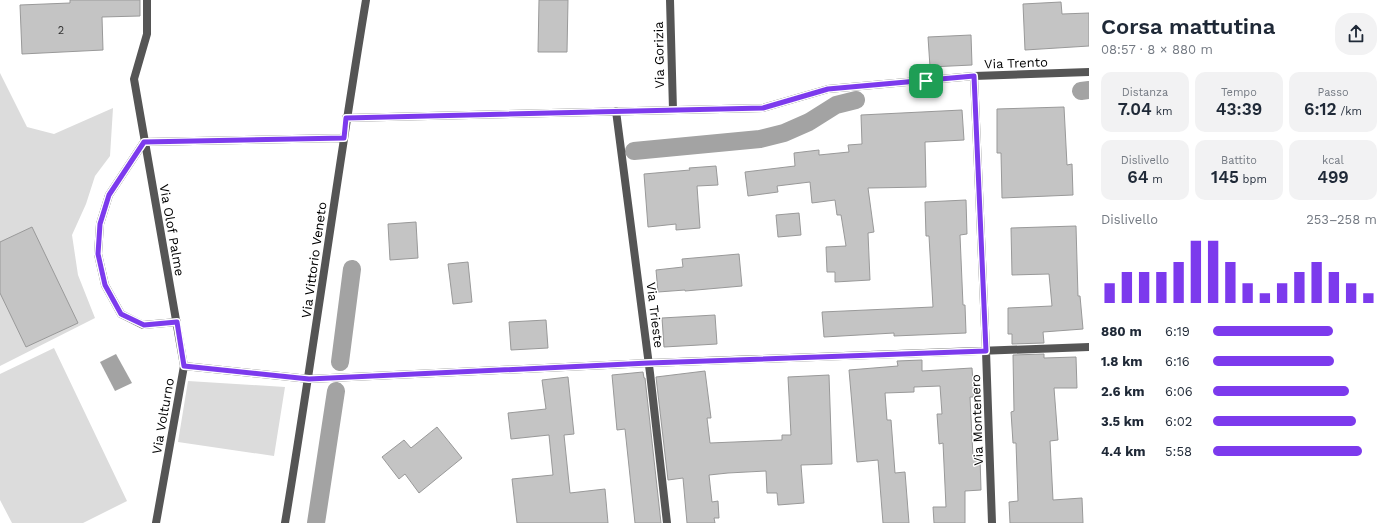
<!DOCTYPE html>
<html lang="it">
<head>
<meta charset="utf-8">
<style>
	body { margin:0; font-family:"Work Sans",sans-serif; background:#f2f2f3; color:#1f2937; height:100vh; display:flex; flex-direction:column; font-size:15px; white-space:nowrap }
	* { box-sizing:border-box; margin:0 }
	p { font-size:13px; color:#747a83 }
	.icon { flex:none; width:22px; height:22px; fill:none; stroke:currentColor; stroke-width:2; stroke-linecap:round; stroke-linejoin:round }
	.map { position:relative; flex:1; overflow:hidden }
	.sheet { display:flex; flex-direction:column; background:#fff; width:300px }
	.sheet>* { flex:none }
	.pin { position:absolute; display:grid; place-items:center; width:34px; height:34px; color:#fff; margin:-17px; border-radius:8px; box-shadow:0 2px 6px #0006 }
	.round { display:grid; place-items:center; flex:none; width:42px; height:42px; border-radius:16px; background:#f2f2f3 }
	.headline { display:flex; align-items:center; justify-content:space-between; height:68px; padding:0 12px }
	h1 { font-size:22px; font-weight:600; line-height:30px }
	.figures { display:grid; grid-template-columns:repeat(3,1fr); gap:6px; height:68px; padding:4px 12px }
	.figures div { display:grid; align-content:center; border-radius:10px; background:#f2f2f3; text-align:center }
	.figures b { font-size:17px; font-weight:600 }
	.figures small { font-size:11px; font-weight:400 }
	.figures p { font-size:11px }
	.chart { height:112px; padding:8px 12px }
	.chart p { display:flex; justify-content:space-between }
	.chart svg { width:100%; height:72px; margin-top:4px; stroke:#7c3aed; stroke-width:6 }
	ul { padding:0 12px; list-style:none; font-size:13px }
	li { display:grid; grid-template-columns:64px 48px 1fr; align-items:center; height:30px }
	li i { height:10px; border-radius:5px; background:#7c3aed }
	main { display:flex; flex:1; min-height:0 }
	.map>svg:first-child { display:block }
	.green { fill:#dcdcdc }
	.water { fill:#a3a3a3 }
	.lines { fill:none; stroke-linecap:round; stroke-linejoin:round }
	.canal { stroke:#a3a3a3; stroke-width:18 }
	.building { fill:#c4c4c4; stroke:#999 }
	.minor { stroke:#555; stroke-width:8 }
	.route-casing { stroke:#fff; stroke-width:8 }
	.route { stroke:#7c3aed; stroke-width:5 }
	.labels { text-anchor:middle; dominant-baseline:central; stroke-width:3; stroke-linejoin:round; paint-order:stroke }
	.number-label { font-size:11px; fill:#313131 }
	.street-label { font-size:13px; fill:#000; stroke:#fff }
</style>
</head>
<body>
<main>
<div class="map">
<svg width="1089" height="523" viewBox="0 0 1089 523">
	<rect width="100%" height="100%" fill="#fff"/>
	<path class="green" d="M 0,73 L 27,127 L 54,134 L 113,108 L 110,156 L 95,176 L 86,204 L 72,235 L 78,275 L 95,318 L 0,366 Z
		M 54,348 L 127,501 L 83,523 L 12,523 L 0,500 L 0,374 Z
		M 188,381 L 285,387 L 274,456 L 178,442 Z"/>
	<path class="water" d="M 116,354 L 132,383 L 115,391 L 100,362 Z"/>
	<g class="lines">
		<path class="canal" d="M 1081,91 L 1089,90
			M 634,151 L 760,139 L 784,133 L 809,122 L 836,105 L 856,100
			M 340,362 L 352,269
			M 316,523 L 336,391"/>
	</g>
	<path class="building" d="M 70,0 L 140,0 L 140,16 L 102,17 L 103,50 L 22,54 L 20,5 L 70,3 Z
		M 539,0 L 568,0 L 567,52 L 538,52 Z
		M 1061,2 L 1062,14 L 1089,13 L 1089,46 L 1025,50 L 1023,4 Z
		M 971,35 L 972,65 L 930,67 L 928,37 Z
		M 1064,107 L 1067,165 L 1072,164 L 1073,195 L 1002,198 L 1001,153 L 997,153 L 997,109 Z
		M 962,110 L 964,140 L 925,142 L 926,187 L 868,188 L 874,232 L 868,233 L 870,280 L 835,282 L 835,272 L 827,272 L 826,247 L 846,246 L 841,215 L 837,215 L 835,200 L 812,203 L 810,182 L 777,186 L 778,192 L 748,196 L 745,172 L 795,166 L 794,153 L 819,150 L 819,155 L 849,152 L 848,145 L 862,144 L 861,115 Z
		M 716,166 L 718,185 L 697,186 L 700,228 L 676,230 L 676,224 L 648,227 L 644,174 L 690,170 L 689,168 Z
		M 966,200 L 967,234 L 960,235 L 963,305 L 965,305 L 966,333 L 894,336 L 894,333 L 824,337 L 822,312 L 933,307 L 929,236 L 926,236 L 925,202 Z
		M 799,213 L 801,235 L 778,237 L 776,215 Z
		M 416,222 L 418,258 L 390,260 L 388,224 Z
		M 1076,226 L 1078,296 L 1080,296 L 1083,329 L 1043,332 L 1044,343 L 1012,344 L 1012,334 L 1008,334 L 1008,308 L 1052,306 L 1049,274 L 1012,275 L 1011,228 Z
		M 32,227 L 78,323 L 26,347 L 0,293 L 0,242 Z
		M 739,254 L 742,286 L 685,291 L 685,290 L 658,292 L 656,270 L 683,267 L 682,259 Z
		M 468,262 L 472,302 L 453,304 L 448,264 Z
		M 715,315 L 717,344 L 664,347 L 662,318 Z
		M 546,320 L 548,348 L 511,350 L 509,322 Z
		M 1044,354 L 1044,358 L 1076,357 L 1077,388 L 1054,388 L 1058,440 L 1050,441 L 1053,500 L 1082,498 L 1083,523 L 1010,523 L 1009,502 L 1018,501 L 1016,443 L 1013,443 L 1011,412 L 1014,411 L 1013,355 Z
		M 922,360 L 922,371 L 972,368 L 974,397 L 970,397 L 973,457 L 980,457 L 981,490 L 965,491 L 965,523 L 934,523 L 933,507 L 946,507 L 943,443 L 939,444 L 937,414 L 942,414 L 940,386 L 914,387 L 914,392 L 885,393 L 887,420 L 891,420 L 895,473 L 905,472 L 909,523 L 883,523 L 878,460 L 857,462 L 849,370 L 898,366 L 897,361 Z
		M 705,371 L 711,418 L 707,418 L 710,443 L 782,440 L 782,435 L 791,435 L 788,377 L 829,375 L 832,464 L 801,465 L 804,503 L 778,505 L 777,493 L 767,493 L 766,471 L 728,473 L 709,475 L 712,502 L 718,501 L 719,518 L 714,518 L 715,523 L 687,523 L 683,478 L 668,480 L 656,377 Z
		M 643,372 L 644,378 L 645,378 L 661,523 L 635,523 L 625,429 L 617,430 L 612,375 Z
		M 568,377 L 574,434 L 564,435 L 570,493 L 605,489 L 608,523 L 517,523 L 512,479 L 553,475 L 549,435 L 511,439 L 508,413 L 546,409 L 542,380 Z
		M 437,427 L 462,458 L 419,493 L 405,474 L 399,479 L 382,457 L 404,440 L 411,448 Z"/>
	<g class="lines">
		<path class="minor" d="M 147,0 L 147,34 L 134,79 L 184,366 L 156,523
			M 670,0 L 673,110
			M 974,76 L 986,351 L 992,523
			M 616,111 L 650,373 L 667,523
			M 346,118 L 763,108 L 828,89 L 974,76 L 1089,72
			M 144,142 L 109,195 L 100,224 L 98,254 L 105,285 L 121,314 L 143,325 L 177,322
			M 144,142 L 343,138
			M 184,366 L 309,379 L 649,363 L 1089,347
			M 285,523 C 314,349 337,174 366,0"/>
	</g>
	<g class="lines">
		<defs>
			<path id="route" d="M 974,76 L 986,351 L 649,363 L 309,379 L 184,366 L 177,322 L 144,325 L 121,314 L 105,285 L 98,254 L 100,224 L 109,195 L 144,142 L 344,138 L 346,118 L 763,108 L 828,89 Z"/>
		</defs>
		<use href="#route" class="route-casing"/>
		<use href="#route" class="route"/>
	</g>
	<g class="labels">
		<g class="number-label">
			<text x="61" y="30">2</text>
		</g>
		<g class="street-label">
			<text transform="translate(659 55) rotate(-91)">Via Gorizia</text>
			<text transform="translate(1016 63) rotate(-2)">Via Trento</text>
			<text transform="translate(172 230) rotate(80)">Via Olof Palme</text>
			<text transform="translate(314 260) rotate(-82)">Via Vittorio Veneto</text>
			<text transform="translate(655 315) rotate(83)">Via Trieste</text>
			<text transform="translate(163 416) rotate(-80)">Via Volturno</text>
			<text transform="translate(977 420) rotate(-92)">Via Montenero</text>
		</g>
	</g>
</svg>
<div class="pin" style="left:926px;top:81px;background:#1e9e55"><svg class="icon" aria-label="arrive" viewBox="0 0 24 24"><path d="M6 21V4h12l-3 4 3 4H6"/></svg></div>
</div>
<section class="sheet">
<div class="headline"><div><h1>Corsa mattutina</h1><p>08:57 · 8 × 880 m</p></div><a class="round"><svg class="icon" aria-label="share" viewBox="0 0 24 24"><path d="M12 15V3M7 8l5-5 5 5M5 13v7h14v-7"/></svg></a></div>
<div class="figures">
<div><p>Distanza</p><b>7.04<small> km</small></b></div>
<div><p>Tempo</p><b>43:39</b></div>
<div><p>Passo</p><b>6:12<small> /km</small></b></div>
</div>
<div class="figures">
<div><p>Dislivello</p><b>64<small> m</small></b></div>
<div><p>Battito</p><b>145<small> bpm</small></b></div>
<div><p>kcal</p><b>499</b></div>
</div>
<div class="chart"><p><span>Dislivello</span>253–258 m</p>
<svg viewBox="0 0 160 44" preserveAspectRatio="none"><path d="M5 44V32M15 44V25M25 44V25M35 44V25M45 44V19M55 44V6M65 44V6M75 44V19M85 44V32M95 44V38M105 44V32M115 44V25M125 44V19M135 44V25M145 44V32M155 44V38"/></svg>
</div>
<ul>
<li><b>880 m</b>6:19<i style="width:73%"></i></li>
<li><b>1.8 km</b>6:16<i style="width:74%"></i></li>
<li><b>2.6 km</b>6:06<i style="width:83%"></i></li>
<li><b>3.5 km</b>6:02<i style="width:87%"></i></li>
<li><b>4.4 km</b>5:58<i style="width:91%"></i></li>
</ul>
</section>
</main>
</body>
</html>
